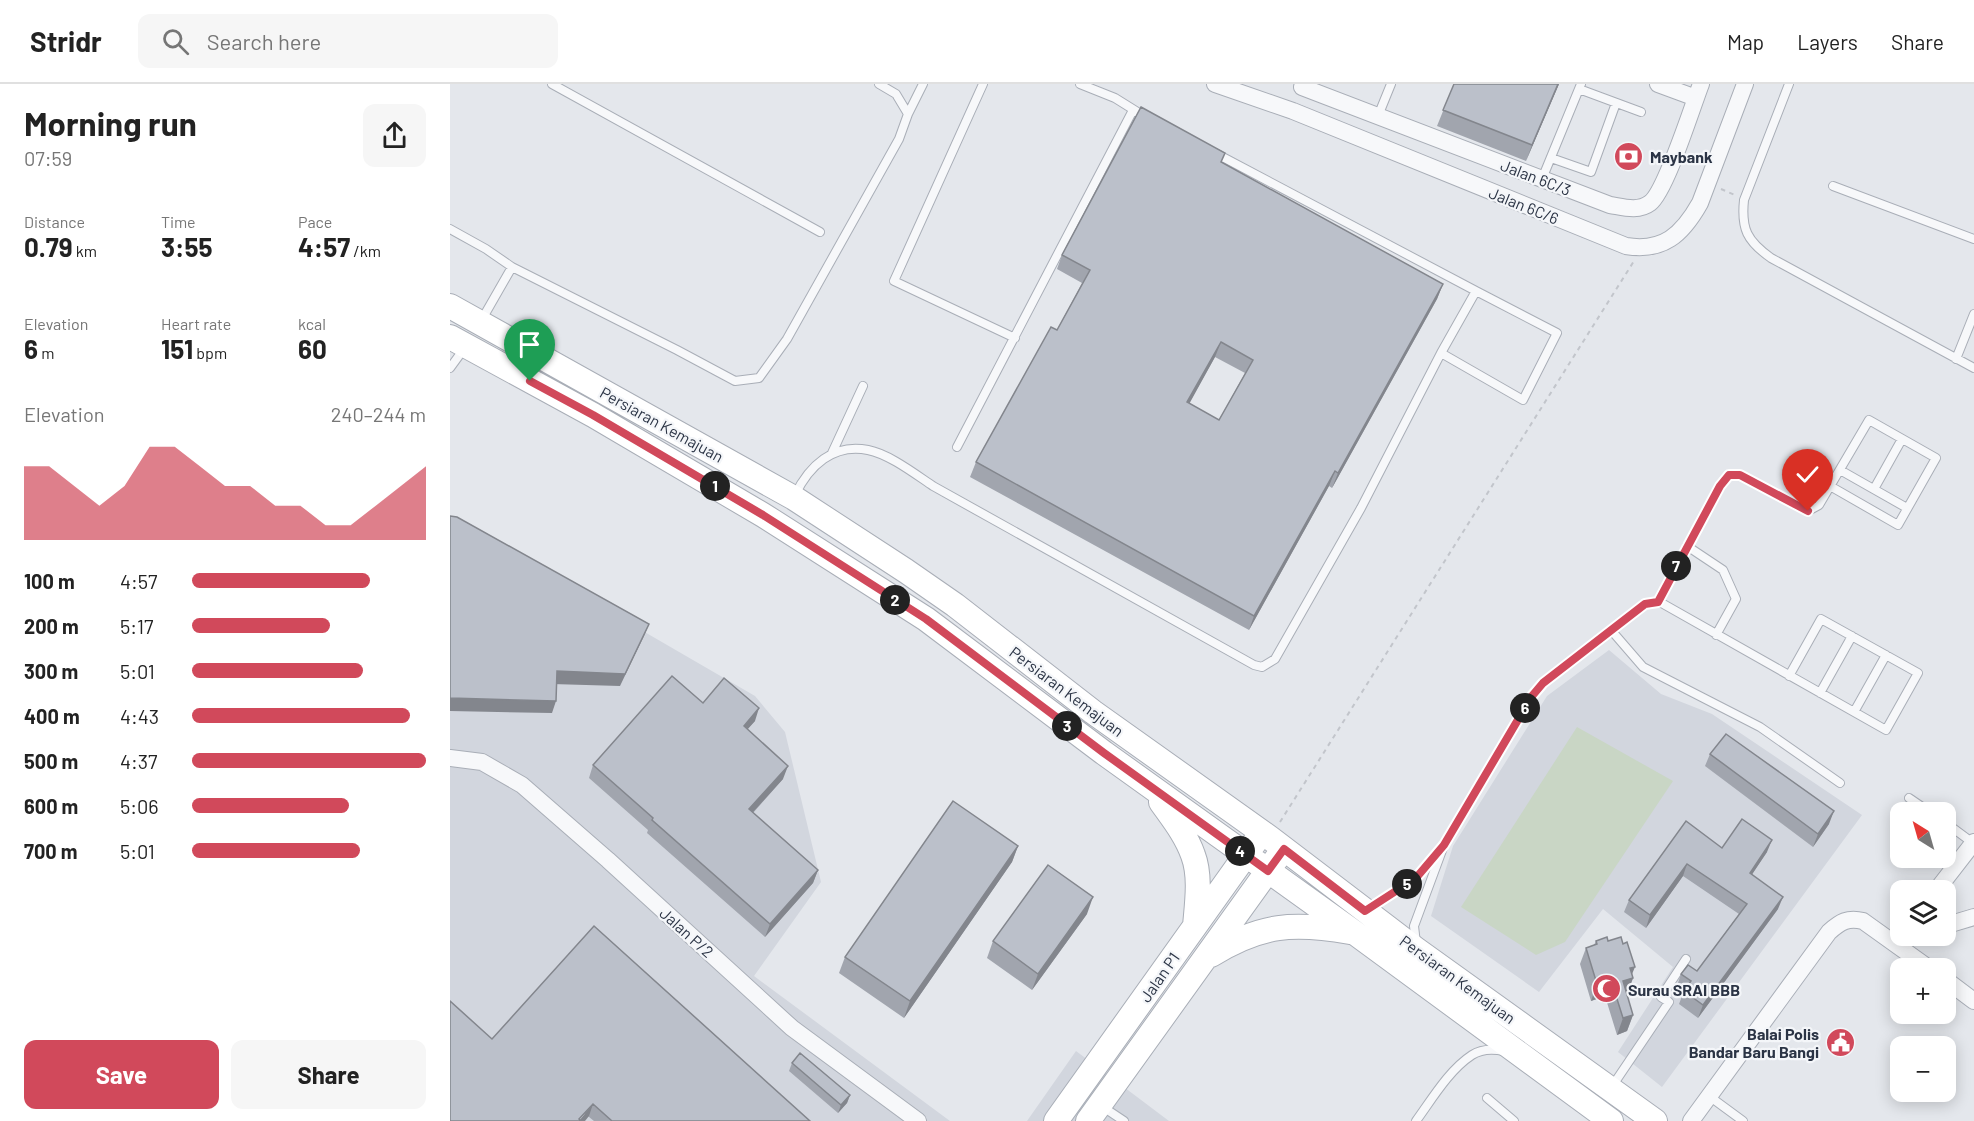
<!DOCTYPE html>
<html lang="en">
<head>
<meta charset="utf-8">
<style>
	body { margin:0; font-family:Barlow,sans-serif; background:#f6f6f6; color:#222; height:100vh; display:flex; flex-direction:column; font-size:22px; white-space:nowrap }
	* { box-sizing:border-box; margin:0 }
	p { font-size:20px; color:#767676 }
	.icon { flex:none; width:33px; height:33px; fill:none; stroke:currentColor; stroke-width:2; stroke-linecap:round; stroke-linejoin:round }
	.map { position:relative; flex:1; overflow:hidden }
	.drawer { display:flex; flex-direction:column; background:#fff; width:450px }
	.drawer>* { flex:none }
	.needle { width:39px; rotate:323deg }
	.tools { position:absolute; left:1440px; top:718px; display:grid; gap:12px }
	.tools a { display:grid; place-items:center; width:66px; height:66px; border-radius:12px; background:#fff; box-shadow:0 3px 15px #0003; font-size:30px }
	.pin { position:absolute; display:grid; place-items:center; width:51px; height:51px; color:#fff; margin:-62px -26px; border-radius:50% 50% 50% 0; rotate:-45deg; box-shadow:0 0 6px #0007 }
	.pin .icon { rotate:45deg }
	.km { position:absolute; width:30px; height:30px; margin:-15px; border-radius:50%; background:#222; color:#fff; font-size:16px; line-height:30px; text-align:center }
	.round { display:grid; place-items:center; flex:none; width:63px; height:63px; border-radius:12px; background:#f6f6f6 }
	.overview { display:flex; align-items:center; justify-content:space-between; height:102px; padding:0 24px }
	h1 { font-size:33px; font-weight:700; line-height:45px }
	.stats { display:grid; grid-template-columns:repeat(3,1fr); gap:9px; height:102px; padding:6px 24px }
	.stats div { display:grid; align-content:center }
	.stats b { font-size:26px; font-weight:700 }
	.stats small { font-size:16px; font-weight:400 }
	.stats p { font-size:16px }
	.chart { height:168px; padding:12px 24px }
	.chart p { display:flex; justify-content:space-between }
	.chart svg { width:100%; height:108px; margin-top:6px; fill:#d1495b; opacity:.7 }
	.action { display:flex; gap:12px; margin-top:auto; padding:12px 24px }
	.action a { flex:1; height:69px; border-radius:12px; background:#d1495b; color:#fff; font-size:24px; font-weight:700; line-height:69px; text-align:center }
	.action a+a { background:#f6f6f6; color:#222 }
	ul { padding:0 24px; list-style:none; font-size:20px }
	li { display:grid; grid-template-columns:96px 72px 1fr; align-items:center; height:45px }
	li i { height:15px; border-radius:8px; background:#d1495b }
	header { display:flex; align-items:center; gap:36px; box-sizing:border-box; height:84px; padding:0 30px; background:#fff; border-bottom:2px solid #e0e0e0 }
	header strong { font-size:28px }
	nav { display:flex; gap:33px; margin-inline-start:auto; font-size:21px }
	.search { width:420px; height:54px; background:#f6f6f6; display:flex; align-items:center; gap:15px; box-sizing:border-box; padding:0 21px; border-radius:12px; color:#767676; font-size:22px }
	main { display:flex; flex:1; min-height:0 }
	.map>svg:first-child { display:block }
	.built { fill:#d2d6de }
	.green { fill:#c9d6c5 }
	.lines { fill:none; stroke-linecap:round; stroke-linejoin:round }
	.service-casing { stroke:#a9aeb7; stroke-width:10 }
	.minor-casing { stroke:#a9aeb7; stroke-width:18 }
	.secondary-casing { stroke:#a9aeb7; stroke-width:26 }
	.path { stroke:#c2c5cb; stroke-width:2; stroke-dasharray:4.5 4.5; stroke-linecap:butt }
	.service { stroke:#f7f8fa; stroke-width:8 }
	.minor { stroke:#f7f8fa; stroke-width:16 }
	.secondary { stroke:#fff; stroke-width:24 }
	.wall { fill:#a1a5ae; fill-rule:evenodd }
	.shaded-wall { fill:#83868d }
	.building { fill:#bbc0ca; stroke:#83868d; stroke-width:1.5; fill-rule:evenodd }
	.route-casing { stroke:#fff; stroke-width:12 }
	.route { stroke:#d1495b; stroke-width:8 }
	.labels { text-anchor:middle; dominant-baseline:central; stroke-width:4.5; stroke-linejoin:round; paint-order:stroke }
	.poi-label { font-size:16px; font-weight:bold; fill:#2b3445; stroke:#f4f6f9; text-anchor:start }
	.street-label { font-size:16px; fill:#2b3445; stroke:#f4f6f9 }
</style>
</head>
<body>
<header>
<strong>Stridr</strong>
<div class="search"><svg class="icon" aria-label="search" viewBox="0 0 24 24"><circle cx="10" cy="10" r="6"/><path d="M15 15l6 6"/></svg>Search here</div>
<nav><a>Map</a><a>Layers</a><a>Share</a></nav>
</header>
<main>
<section class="drawer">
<div class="overview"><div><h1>Morning run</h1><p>07:59</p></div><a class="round"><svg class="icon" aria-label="share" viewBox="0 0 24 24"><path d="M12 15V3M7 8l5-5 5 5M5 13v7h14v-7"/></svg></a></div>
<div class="stats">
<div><p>Distance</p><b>0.79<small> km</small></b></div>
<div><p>Time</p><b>3:55</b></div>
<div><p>Pace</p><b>4:57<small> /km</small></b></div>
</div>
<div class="stats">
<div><p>Elevation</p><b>6<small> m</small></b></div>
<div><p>Heart rate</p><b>151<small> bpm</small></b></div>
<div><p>kcal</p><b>60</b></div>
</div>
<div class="chart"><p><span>Elevation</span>240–244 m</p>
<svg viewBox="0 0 160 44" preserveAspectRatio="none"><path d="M0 44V14L10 14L20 22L30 30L40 22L50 6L60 6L70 14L80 22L90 22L100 30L110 30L120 38L130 38L140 30L150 22L160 14V44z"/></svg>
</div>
<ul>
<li><b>100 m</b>4:57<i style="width:76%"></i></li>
<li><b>200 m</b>5:17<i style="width:59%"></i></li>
<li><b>300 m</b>5:01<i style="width:73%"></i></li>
<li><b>400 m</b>4:43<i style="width:93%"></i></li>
<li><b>500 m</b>4:37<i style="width:100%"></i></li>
<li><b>600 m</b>5:06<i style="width:67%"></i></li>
<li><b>700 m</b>5:01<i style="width:72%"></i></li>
</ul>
<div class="action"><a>Save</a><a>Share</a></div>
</section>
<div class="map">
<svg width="1524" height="1037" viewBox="0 0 1524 1037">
	<rect width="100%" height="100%" fill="#e4e7ec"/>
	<path class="built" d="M 0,435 L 305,612 L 335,648 L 371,798 L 304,892 L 500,1037 L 0,1037 Z
		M 1159,566 L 1211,610 L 1262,630 L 1412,731 L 1212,1003 L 1168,968 L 1223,883 L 1153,825 L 1089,908 L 981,832 L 1003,762 L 1097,612 Z
		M 626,967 L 719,1037 L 577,1037 Z"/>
	<path class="green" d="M 1127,643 L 1223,697 L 1115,858 L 1086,871 L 1011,823 Z"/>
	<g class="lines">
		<defs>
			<path id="service" d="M 102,0 L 370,148
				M 533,0 L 444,197 L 565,254
				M 630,0 L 665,14 L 697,34
				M 1339,0 L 1294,116 C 1291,145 1297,157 1321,174 L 1524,284
				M 1129,5 L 1191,28
				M 458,30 L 473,0
				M 928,32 L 941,0
				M 1101,74 L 1141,88 L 1166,19
				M 1092,95 L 1131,0
				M 1383,102 L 1524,155
				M 0,145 L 36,165 L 62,183 L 227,266 L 285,297 L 309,294 L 337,255 L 449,55 L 458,30 L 446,10 L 429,0
				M 31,237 L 62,183
				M 991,269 L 1073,316 L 1107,249 L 1026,207
				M 1506,275 L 1524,230
				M 0,284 L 16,262
				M 507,363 L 683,26
				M 382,369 L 413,302
				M 1390,386 L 1457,424
				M 1424,405 L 1452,355
				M 345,411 C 359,382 383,359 418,366 C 439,370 465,390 483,402 L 804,581 L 812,583 L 825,575 L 911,424 L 991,269 L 1026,207 L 765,69
				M 1237,462 L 1273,486 L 1286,515 L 1266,551
				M 1208,517 L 1270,402 L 1279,391 L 1290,391 L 1358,427 L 1369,421 L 1419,336 L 1486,374 L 1448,441 L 1380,402
				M 1161,546 L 1193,583 L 1310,643 L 1390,699
				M 1370,609 L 1402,552
				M 1404,628 L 1436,571
				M 1459,714 L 1481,729
				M 1496,739 L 1523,759
				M 917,826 L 966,794 L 990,766
				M 966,859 L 964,842 L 994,761 L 1082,612 L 1093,599 L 1195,520 L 1208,517 L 1436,646 L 1468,589 L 1371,535 L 1339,592
				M 1161,1004 L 1219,918 L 1211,913 L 1236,875
				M 1259,1012 L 1293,1037
				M 1037,1014 L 1064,1037
				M 650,1021 L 674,1037
				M 966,1037 C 982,1015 999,986 1022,971 C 1031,965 1044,965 1054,967"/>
			<path id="minor" d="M 765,0 L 843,27 L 1176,162 C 1213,168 1232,151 1250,119 L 1295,0
				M 1208,0 L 1246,14
				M 852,3 L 1160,121 C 1173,123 1188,128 1200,119 C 1216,107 1242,23 1251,0
				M 0,674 L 32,678 L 72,701 L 158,776 L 342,944 L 468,1037
				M 1486,807 L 1524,758
				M 1496,838 L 1504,839 L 1524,833
				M 1496,896 L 1524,917
				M 1241,1037 L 1379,848 C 1390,838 1398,833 1413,837 L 1480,885"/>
			<path id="secondary" d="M 0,222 L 344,414 L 456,487 L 505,521 L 643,628 L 820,754 L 967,866 L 1205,1037
				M 0,253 L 143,331 L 313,431 L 476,535 L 654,669 L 905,849 L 1161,1037
				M 711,718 C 723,735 736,751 743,771 C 751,792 747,819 745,842
				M 761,871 C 811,840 844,838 900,848
				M 606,1037 L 805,758
				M 638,1037 L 827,774"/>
		</defs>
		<use href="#service" class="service-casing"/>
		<use href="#minor" class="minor-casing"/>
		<use href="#secondary" class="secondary-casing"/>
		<path class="path" d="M 1271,105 L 1285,111
			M 830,738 L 1184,177"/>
		<use href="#service" class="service"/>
		<use href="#minor" class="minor"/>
		<use href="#secondary" class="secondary"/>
	</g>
	<path class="wall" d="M 1004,0 L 1109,0 L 1076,77 L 987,42 Z
		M 772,79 L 993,200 L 987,215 L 882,404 L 879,402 L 799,546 L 520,393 L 526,378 L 607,246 L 632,199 L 607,185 L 612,171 ZM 765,273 L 795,289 L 769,336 L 739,319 Z
		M 253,619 L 305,637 L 297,645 L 333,695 L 303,729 L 368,786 L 363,799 L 315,853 L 197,749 L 198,746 L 139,694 L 143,681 Z
		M 1260,670 L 1379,740 L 1363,763 L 1255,682 Z
		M 1236,737 L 1272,764 L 1317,768 L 1302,790 L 1328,825 L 1248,934 L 1229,920 L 1234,907 L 1227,902 L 1231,890 L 1247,887 L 1289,830 L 1233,792 L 1196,844 L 1174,828 L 1179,816 Z
		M 568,762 L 562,778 L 454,934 L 389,889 L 395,873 Z
		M 637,830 L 582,906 L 537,874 L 543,857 Z
		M 1146,857 L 1158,857 L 1182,890 L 1183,894 L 1177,911 L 1183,931 L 1177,947 L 1167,951 L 1155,912 L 1141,917 L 1130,880 L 1136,864 L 1144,861 Z
		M 42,955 L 360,1037 L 144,1037 Z
		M 342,979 L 400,1011 L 397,1019 L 388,1029 L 339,987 Z"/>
	<path class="shaded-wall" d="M 1108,0 L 1109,0 L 1076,77 L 1082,61 Z
		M 993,200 L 987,215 L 882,404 L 888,389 Z
		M 771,258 L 765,273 L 732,333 L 737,318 Z
		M 885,387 L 879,402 L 799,546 L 804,532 Z
		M 199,540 L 194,552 L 170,602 L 102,600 L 107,587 Z
		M 0,614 L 106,617 L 102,629 L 0,627 Z
		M 309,624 L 305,637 L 289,655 L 294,642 Z
		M 338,682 L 333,695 L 294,738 L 299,725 Z
		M 1384,727 L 1379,740 L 1363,763 L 1368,750 Z
		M 1322,756 L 1317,768 L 1295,801 L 1300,789 Z
		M 568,762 L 562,778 L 454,934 L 460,917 Z
		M 1237,780 L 1233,792 L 1196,844 L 1200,831 Z
		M 368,786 L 363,799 L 315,853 L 320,840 Z
		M 643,813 L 637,830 L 582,906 L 588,890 Z
		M 1333,813 L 1328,825 L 1248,934 L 1253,921 Z
		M 1185,883 L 1180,895 L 1183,894 L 1177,910 L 1167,914 L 1173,897 L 1180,884 Z
		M 1161,896 L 1155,912 L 1141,917 L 1147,900 Z
		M 1183,931 L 1177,947 L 1167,951 L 1173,934 Z
		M 400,1011 L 397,1019 L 388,1029 L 391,1021 Z
		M 143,1020 L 139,1032 L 135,1037 L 129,1037 Z"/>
	<path class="building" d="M 1004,0 L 1108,0 L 1082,61 L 993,26 Z
		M 691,23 L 775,69 L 771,78 L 993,200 L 888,389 L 885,387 L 804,532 L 526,378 L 601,243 L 607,246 L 640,186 L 612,171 ZM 771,258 L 803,276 L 769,336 L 737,318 Z
		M 0,432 L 7,433 L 199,540 L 175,590 L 107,587 L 106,617 L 0,614 Z
		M 222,592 L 253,619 L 274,594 L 309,624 L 294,642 L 338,682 L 299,725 L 368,786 L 320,840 L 202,736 L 203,734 L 143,681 Z
		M 1276,650 L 1384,727 L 1368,750 L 1260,670 Z
		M 503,717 L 568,762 L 460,917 L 395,873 Z
		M 1292,735 L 1322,756 L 1300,789 L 1333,813 L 1253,921 L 1234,907 L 1241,897 L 1231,890 L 1238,881 L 1247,887 L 1297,820 L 1237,780 L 1200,831 L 1179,816 L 1236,737 L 1272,764 Z
		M 598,781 L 643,813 L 588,890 L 543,857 Z
		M 144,842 L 360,1037 L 162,1037 L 143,1020 L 129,1035 L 131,1037 L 0,1037 L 0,917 L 42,955 Z
		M 1157,853 L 1158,857 L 1171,853 L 1173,860 L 1177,858 L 1185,883 L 1180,884 L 1183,894 L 1173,897 L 1183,931 L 1173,934 L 1161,896 L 1147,900 L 1136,864 L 1147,860 L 1146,857 Z
		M 350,969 L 400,1011 L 391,1021 L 342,979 Z"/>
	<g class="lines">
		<defs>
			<path id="route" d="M 80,297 L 143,331 L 313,431 L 476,535 L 654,669 L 818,787 L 834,765 L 915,827 L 966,794 L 994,761 L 1082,612 L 1093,599 L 1195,520 L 1208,518 L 1270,402 L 1279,391 L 1290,391 L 1358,427"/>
		</defs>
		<use href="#route" class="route-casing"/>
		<use href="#route" class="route"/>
	</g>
	<defs>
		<symbol id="bank-disc" viewBox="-11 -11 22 22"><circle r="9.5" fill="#d1495b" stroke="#f4f6f9"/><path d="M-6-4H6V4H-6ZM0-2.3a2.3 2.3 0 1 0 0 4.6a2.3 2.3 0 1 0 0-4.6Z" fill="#fff"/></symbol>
		<symbol id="mosque-disc" viewBox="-11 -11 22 22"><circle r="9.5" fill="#d1495b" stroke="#f4f6f9"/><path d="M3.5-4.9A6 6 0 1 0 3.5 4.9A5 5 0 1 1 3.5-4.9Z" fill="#fff"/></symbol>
		<symbol id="civic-disc" viewBox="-11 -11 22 22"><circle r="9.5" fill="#d1495b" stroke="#f4f6f9"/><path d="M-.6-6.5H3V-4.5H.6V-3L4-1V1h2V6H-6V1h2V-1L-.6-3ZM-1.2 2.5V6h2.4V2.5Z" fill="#fff"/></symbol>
	</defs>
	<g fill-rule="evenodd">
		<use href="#bank-disc" x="1162" y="56" width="33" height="33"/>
		<use href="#mosque-disc" x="1140" y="888" width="33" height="33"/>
		<use href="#civic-disc" x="1374" y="942" width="33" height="33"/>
	</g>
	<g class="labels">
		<g class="poi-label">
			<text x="1200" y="72">Maybank</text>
			<text x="1178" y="905">Surau SRAI BBB</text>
			<text x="1369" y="949" text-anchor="end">Balai Polis<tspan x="1369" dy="18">Bandar Baru Bangi</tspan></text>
		</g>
		<g class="street-label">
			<text transform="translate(1086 93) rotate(21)">Jalan 6C/3</text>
			<text transform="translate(1074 121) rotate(22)">Jalan 6C/6</text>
			<text transform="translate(212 340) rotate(29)">Persiaran Kemajuan</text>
			<text transform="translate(617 607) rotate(37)">Persiaran Kemajuan</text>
			<text transform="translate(237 848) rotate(42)">Jalan P/2</text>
			<text transform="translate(709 893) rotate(-55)">Jalan P1</text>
			<text transform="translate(1008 895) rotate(36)">Persiaran Kemajuan</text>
		</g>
	</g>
</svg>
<div class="tools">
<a><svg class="needle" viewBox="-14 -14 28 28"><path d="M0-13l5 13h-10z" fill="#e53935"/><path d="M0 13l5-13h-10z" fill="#767676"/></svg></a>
<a><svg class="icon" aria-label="layers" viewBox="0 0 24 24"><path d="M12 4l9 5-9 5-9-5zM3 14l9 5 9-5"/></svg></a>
<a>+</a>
<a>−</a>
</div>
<div class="pin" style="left:80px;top:297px;background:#1e9e55"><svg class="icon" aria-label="arrive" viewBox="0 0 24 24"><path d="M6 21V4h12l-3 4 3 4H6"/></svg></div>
<div class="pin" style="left:1358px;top:427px;background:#d93025"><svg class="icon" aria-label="check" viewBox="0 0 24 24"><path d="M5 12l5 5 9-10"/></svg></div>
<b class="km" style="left:265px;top:402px">1</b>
<b class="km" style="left:445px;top:516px">2</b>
<b class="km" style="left:617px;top:642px">3</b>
<b class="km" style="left:790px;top:767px">4</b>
<b class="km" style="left:957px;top:800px">5</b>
<b class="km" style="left:1075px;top:624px">6</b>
<b class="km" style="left:1226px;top:482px">7</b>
</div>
</main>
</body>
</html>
